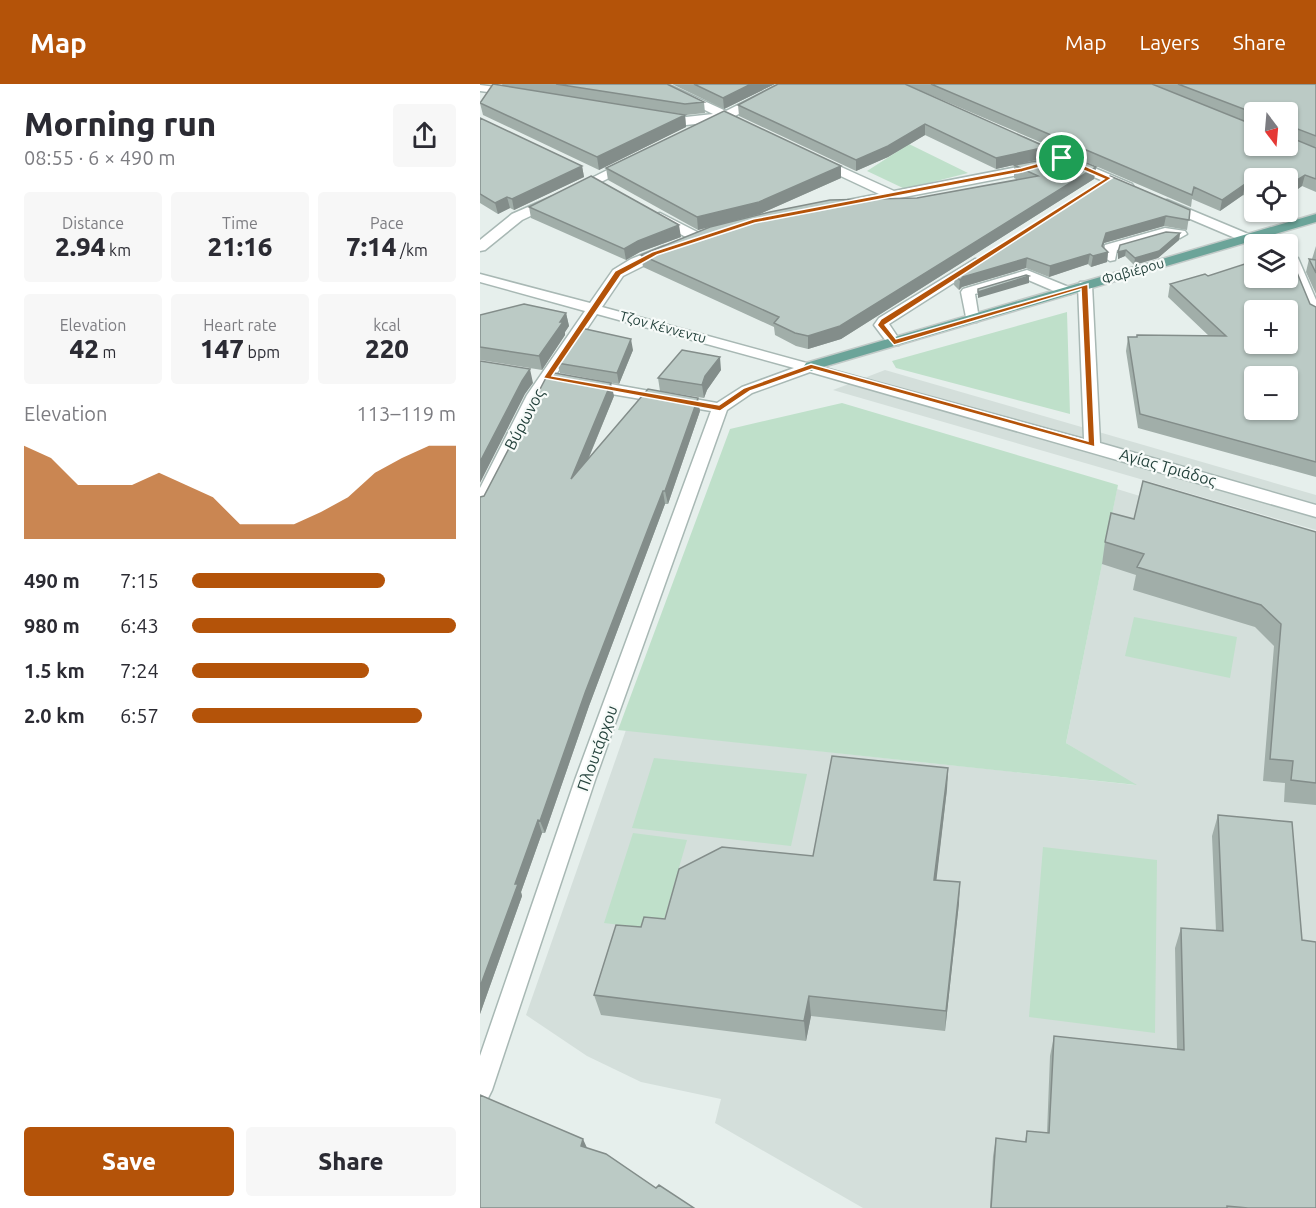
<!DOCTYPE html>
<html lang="en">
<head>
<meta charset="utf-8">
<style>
	body { margin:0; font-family:Ubuntu,sans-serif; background:#f7f7f7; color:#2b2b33; height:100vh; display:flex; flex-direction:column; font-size:22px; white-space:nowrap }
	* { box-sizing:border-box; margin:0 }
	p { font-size:20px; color:#7c7c81 }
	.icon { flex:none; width:33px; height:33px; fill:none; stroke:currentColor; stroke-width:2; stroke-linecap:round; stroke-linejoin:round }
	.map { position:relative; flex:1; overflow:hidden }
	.drawer { display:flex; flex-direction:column; background:#fff; width:480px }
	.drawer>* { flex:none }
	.needle { width:39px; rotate:164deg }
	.controls { position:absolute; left:764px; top:18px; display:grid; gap:12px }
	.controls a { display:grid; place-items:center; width:54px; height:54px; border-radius:6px; background:#fff; box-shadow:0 2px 4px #0004; font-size:30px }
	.pin { position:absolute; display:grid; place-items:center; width:51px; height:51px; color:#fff; margin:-26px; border:3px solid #fff; border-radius:50%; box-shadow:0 2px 6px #0007 }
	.round { display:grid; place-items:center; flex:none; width:63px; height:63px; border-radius:6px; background:#f7f7f7 }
	.head { display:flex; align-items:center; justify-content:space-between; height:102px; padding:0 24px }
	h1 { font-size:33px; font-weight:800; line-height:45px }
	.stats { display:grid; grid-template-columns:repeat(3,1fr); gap:9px; height:102px; padding:6px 24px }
	.stats div { display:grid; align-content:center; border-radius:6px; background:#f7f7f7; text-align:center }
	.stats b { font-size:26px; font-weight:800 }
	.stats small { font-size:16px; font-weight:400 }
	.stats p { font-size:16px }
	.chart { height:168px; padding:12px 24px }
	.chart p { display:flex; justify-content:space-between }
	.chart svg { width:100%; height:108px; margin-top:6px; fill:#b45309; opacity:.7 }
	.action { display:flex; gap:12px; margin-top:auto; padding:12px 24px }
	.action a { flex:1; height:69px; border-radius:6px; background:#b45309; color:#fff; font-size:24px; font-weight:800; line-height:69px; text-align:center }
	.action a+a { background:#f7f7f7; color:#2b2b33 }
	ul { padding:0 24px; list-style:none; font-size:20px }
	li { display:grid; grid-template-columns:96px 72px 1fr; align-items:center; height:45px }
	li i { height:15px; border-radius:8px; background:#b45309 }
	header { display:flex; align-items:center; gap:36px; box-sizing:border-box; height:84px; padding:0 30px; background:#b45309; color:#fff }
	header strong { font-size:28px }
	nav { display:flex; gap:33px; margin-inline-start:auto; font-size:21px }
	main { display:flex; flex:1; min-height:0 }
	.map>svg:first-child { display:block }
	.built { fill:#d4dfdb }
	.green { fill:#bfe0ca }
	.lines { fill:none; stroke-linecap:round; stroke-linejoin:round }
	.minor-casing { stroke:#a8b8b4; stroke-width:3 }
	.major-casing { stroke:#c2cac8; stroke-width:3 }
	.minor { fill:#fff; fill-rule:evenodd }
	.major { fill:#6ba499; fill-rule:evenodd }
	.wall { fill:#a1aea9; fill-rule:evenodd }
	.shaded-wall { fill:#838d8a }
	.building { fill:#bbcac5; stroke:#838d8a; stroke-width:1.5; fill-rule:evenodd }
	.route { fill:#b45309; stroke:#fff; stroke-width:1.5; fill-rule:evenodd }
	.labels { text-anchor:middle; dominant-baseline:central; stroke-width:4.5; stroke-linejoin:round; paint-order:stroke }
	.far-street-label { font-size:14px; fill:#24423c; stroke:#f7fbf9 }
	.street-label { font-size:16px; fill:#24423c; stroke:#f7fbf9 }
</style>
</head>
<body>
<header>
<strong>Map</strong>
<nav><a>Map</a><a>Layers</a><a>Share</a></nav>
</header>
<main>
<section class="drawer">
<div class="head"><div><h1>Morning run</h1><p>08:55 · 6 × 490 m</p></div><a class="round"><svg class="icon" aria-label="share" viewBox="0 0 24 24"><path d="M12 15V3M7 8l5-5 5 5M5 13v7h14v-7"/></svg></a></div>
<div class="stats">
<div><p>Distance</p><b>2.94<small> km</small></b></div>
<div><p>Time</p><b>21:16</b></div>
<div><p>Pace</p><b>7:14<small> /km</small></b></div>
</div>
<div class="stats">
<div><p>Elevation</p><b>42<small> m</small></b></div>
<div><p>Heart rate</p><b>147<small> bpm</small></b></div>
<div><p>kcal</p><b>220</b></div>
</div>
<div class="chart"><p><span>Elevation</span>113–119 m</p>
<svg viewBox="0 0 160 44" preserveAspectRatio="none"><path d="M0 44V6L10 11L20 22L30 22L40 22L50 17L60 22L70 27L80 38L90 38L100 38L110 33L120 27L130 17L140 11L150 6L160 6V44z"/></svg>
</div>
<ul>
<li><b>490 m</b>7:15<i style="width:73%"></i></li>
<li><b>980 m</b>6:43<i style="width:100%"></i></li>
<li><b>1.5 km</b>7:24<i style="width:67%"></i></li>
<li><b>2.0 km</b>6:57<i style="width:87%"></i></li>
</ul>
<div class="action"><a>Save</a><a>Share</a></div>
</section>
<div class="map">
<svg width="836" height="1124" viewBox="0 0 836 1124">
	<rect width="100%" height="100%" fill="#e6efec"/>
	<path class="built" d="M 405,286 L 836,411 L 836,446 L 353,306 Z
		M 637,405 L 836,466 L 836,1124 L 383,1124 L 235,1039 L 241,1015 L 161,998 L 107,972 L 46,931 L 146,646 L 655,701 L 586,659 Z"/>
	<path class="green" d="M 429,60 L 488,89 L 425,105 L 387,87 Z
		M 587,228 L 590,330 L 416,284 L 412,277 Z
		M 362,319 L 638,401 L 586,659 L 657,701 L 138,646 L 250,345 Z
		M 654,533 L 757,553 L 750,594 L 645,572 Z
		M 174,674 L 327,690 L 311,762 L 152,744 Z
		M 153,749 L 207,756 L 181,846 L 124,839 Z
		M 563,763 L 677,776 L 675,949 L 549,933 Z"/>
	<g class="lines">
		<defs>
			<path id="minor" d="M 172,0 L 187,0 L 246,27 L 300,0 L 315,0 L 255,32 L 258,35 L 256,38 L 246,37 L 232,44 L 224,44 L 224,39 L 206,41 L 178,36 L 178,30 L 206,33 L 233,30 Z
				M 0,1 L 33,5 L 39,8 L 33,11 L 0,7 Z
				M 544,54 L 652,100 L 654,103 L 652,106 L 644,106 L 540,61 L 540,55 Z
				M 339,73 L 414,107 L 558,79 L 564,83 L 558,87 L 373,123 L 367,119 L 368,116 L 399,110 L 335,80 L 333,77 L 335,74 Z
				M 149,75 L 155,79 L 153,82 L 101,108 L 91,108 L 90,105 Z
				M 71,113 L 77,117 L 76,120 L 42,136 L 5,166 L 0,167 L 0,156 L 32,130 Z
				M 687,116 L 785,157 L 787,160 L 774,162 L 682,123 L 681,120 L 682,117 Z
				M 180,129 L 223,151 L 225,154 L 223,157 L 213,157 L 175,136 L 173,133 L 175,130 Z
				M 685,144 L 705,147 L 707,150 L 700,154 L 685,152 L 637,166 L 635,176 L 630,177 L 623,173 L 625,161 Z
				M 184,162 L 189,163 L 191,166 L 189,169 L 143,192 L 122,223 L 604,355 L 598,201 L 600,198 L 610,198 L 612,201 L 620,359 L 836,421 L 836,433 L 330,288 L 272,309 L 247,326 L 115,696 L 12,1006 L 8,1014 L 0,1017 L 0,972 L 95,696 L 231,327 L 108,306 L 100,301 L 108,296 L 237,319 L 262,303 L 314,284 L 117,230 L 62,311 L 8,420 L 6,424 L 0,426 L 0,404 L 47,311 L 105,227 L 0,198 L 0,190 L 110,219 L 133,186 L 151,175 Z
				M 811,170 L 818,174 L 836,216 L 836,236 L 829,232 L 807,181 L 807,171 Z
				M 495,175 L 500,176 L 502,179 L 500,182 L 409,240 L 421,258 L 419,261 L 409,261 L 394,241 L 399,234 Z
				M 547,186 L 591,204 L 593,207 L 591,210 L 581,210 L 546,195 L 495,210 L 499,235 L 497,238 L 487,238 L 481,208 L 483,205 Z"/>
			<path id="major" d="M 836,130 L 836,138 L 336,285 L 331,287 L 324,282 L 326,279 Z"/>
		</defs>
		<use href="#minor" class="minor-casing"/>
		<use href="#major" class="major-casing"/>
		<use href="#minor" class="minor"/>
		<use href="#major" class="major"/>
	</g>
	<path class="wall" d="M 22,0 L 187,0 L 224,18 L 225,29 L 206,31 L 122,18 L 205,31 L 206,43 L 119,86 L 3,31 L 0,19 L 23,2 Z
		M 192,0 L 295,0 L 244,25 Z
		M 298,0 L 566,63 L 565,74 L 516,85 L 445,51 L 408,73 L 376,87 L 259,32 L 258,21 Z
		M 425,0 L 836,0 L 836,108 L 822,102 L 811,110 L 807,108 L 807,94 L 774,94 L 774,116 L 763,111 L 740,127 L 712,115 L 711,123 ZM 737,26 L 774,41 L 774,28 L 807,28 L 774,62 Z
		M 0,34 L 102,82 L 104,93 L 34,126 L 30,124 L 18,130 L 0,119 Z
		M 534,81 L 616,83 L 614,95 L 361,255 L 328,265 L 316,262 L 295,251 L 294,243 L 163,183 L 161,171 L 437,114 L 538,96 L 534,94 Z
		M 361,82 L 361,94 L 280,130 L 218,146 L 128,96 L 126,84 Z
		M 630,92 L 710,126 L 707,146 L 684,142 L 624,159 L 623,163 L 628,168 L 627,178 L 611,183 L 608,180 L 569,193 L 546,184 L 482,203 L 479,206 L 474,201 L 475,191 Z
		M 49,123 L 201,153 L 160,168 L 146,176 L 51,134 Z
		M 700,149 L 699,156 L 678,174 L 654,181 L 645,172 L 638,175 L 640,161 Z
		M 836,162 L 836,210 L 826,188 L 829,175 L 832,175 Z
		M 728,192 L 774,194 L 836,223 L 836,393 L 658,344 L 646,267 L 648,253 L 657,253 L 657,251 L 729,252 L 688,213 L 690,200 Z
		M 86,229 L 89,242 L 85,248 L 85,251 L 62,286 L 0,276 L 0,231 Z
		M 153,266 L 139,300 L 80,289 L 77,279 Z
		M 241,286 L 227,306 L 224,314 L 180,307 L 178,294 Z
		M 134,312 L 108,376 L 220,327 L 188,420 L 185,420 L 109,622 L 65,749 L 62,749 L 41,808 L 42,812 L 0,930 L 4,412 Z
		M 654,435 L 836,448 L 836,721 L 804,718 L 805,699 L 783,697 L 794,562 L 775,543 L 653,506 L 656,491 L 622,480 L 625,458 Z
		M 468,684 L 467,705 L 456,796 L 479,819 L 465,947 L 331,932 L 326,957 L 121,931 L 114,911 L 161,843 L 185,835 L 333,772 Z
		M 738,731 L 836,1124 L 510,1124 L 513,1072 L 516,1054 L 545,1058 L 547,1047 L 567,1049 L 570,972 L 574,952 L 697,965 L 695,864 L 701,844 L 736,847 L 732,752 Z"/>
	<path class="shaded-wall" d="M 271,0 L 295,0 L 244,25 L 243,14 Z
		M 205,31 L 206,43 L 119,86 L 117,73 Z
		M 445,40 L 445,51 L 408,73 L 376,87 L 376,76 Z
		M 810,42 L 808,53 L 807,53 L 807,44 Z
		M 566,63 L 565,74 L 516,85 L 516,74 Z
		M 102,82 L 104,93 L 34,126 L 32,115 Z
		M 361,82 L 361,94 L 280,130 L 218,146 L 217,133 Z
		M 616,83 L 614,95 L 361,255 L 328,265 L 328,252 Z
		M 825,91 L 822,102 L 811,110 L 814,98 Z
		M 765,100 L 763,111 L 740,127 L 742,116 Z
		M 27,113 L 30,124 L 18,130 L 15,119 Z
		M 686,132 L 684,142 L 624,159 L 622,170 L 628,168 L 627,178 L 611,183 L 613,172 L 622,162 L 626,149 Z
		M 199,141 L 201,153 L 160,168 L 146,176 L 144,165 L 158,157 Z
		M 700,149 L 699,156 L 678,174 L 654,181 L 655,174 Z
		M 646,166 L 645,172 L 638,175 L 638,168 Z
		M 610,170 L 608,180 L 569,193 L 570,182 Z
		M 547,174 L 546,184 L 482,203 L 479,206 L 480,196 L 483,193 Z
		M 549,192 L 549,199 L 498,214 L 498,208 Z
		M 86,229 L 89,242 L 85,248 L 85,251 L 62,286 L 59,272 L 80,238 Z
		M 151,255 L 153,266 L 139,300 L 137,289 Z
		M 240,273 L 241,286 L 227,306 L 224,314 L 222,301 L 225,292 Z
		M 50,285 L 53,299 L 45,310 L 0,399 L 0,378 L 42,297 Z
		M 131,299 L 134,312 L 94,409 L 91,395 Z
		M 218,314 L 220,327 L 188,420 L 185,407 Z
		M 183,407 L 185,420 L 109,622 L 65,749 L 60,737 L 105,609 Z
		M 468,684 L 467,705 L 454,817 L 454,796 Z
		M 58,736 L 62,749 L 41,808 L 42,812 L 0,930 L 0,903 L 35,800 Z
		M 480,798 L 479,819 L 465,947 L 466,927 Z
		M 329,912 L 331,932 L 326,957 L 324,937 Z
		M 103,1055 L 108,1066 L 101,1062 Z"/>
	<path class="building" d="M 13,0 L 205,31 L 117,73 L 0,19 Z
		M 76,0 L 187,0 L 224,18 L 205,20 Z
		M 214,0 L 271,0 L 243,14 Z
		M 298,0 L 425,0 L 566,63 L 516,74 L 445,40 L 408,62 L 376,76 L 258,21 Z
		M 451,0 L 672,0 L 774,41 L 774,62 L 807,62 L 807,52 L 836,64 L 836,95 L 825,91 L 814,98 L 807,96 L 807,94 L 774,94 L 774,104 L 765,100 L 742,116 L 714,103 L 712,111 Z
		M 698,0 L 836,0 L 836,52 L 810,42 L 807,44 L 807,49 L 807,28 L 774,29 Z
		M 244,27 L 361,82 L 279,118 L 217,133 L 126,84 Z
		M 0,34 L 102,82 L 32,115 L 27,113 L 15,119 L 0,110 Z
		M 583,69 L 616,83 L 360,242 L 328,252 L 315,249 L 294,239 L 299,233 L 161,171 L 230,143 L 290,128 L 350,116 L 437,114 L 558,92 L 534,81 L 567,75 Z
		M 111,92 L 199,141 L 158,157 L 144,165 L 49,123 Z
		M 630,92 L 710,126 L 709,136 L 686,132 L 626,149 L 622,162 L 628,168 L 613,172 L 610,170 L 570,182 L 547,174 L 483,193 L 480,196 L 475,191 Z
		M 686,148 L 700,149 L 679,167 L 655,174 L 646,166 L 638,168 L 640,161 Z
		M 829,175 L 836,176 L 836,189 Z
		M 774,177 L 774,194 L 807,194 L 807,184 L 813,179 L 830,220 L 836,223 L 836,378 L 660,330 L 648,253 L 657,253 L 657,251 L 746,252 L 690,200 L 725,190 L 728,192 ZM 774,226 L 807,226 L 807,260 L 774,260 ZM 774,292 L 807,292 L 807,326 L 774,326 Z
		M 546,191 L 549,192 L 498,208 L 498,205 Z
		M 44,220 L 86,229 L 80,238 L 83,238 L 59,272 L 0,263 L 0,231 Z
		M 101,244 L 151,255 L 137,289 L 77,279 Z
		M 202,266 L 240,273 L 225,292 L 222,301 L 178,294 Z
		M 0,277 L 50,285 L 42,297 L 0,378 Z
		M 69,288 L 131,299 L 91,395 L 168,305 L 218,314 L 185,407 L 183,407 L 170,440 L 105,609 L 60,737 L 58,736 L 35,800 L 38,800 L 0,903 L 0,413 L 4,412 Z
		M 663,397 L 836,448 L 836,699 L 811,696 L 813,677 L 790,675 L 801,540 L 781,521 L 657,483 L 664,470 L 625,458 L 631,429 L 654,435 Z
		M 352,672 L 468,684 L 454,796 L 480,798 L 466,927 L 329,912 L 324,937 L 114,911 L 136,841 L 161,843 L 164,833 L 185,835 L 199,785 L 242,763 L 333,772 Z
		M 738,731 L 812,738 L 822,856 L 836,858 L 836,1124 L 768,1124 L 747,1122 L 747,1124 L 511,1124 L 516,1054 L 546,1058 L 547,1047 L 569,1049 L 574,952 L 704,966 L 701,844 L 743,847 Z
		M 0,1011 L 103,1055 L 101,1062 L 126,1070 L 176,1104 L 179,1101 L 214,1124 L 0,1124 Z"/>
	<path class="route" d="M 580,73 L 585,73 L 632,94 L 405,241 L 416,255 L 608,200 L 615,363 L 332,285 L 270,307 L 240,327 L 63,294 L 135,187 L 172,168 L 273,135 L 541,84 ZM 582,77 L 624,95 L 401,235 L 397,241 L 414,261 L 601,205 L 608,357 L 331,280 L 264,304 L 239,321 L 72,292 L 141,191 L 177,171 L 275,139 L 542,88 Z"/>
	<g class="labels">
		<g class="far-street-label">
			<text transform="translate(653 187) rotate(-16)">Φαβιέρου</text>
			<text transform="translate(183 243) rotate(15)">Τζον Κέννεντυ</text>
		</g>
		<g class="street-label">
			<text transform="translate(44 335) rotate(-62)">Βύρωνος</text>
			<text transform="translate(688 383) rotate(16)">Αγίας Τριάδος</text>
			<text transform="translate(117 664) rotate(-70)">Πλουτάρχου</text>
		</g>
	</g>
</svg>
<div class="controls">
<a><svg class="needle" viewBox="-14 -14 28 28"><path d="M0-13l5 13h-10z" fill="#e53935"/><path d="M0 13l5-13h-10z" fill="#7c7c81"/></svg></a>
<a><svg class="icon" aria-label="locate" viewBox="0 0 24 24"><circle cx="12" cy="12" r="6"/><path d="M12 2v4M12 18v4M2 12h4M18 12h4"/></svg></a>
<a><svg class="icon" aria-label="layers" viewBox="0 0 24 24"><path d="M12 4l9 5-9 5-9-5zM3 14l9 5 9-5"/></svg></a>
<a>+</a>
<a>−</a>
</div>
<div class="pin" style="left:582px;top:74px;background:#1e9e55"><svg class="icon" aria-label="arrive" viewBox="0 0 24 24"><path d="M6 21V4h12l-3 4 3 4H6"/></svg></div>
</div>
</main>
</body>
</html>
